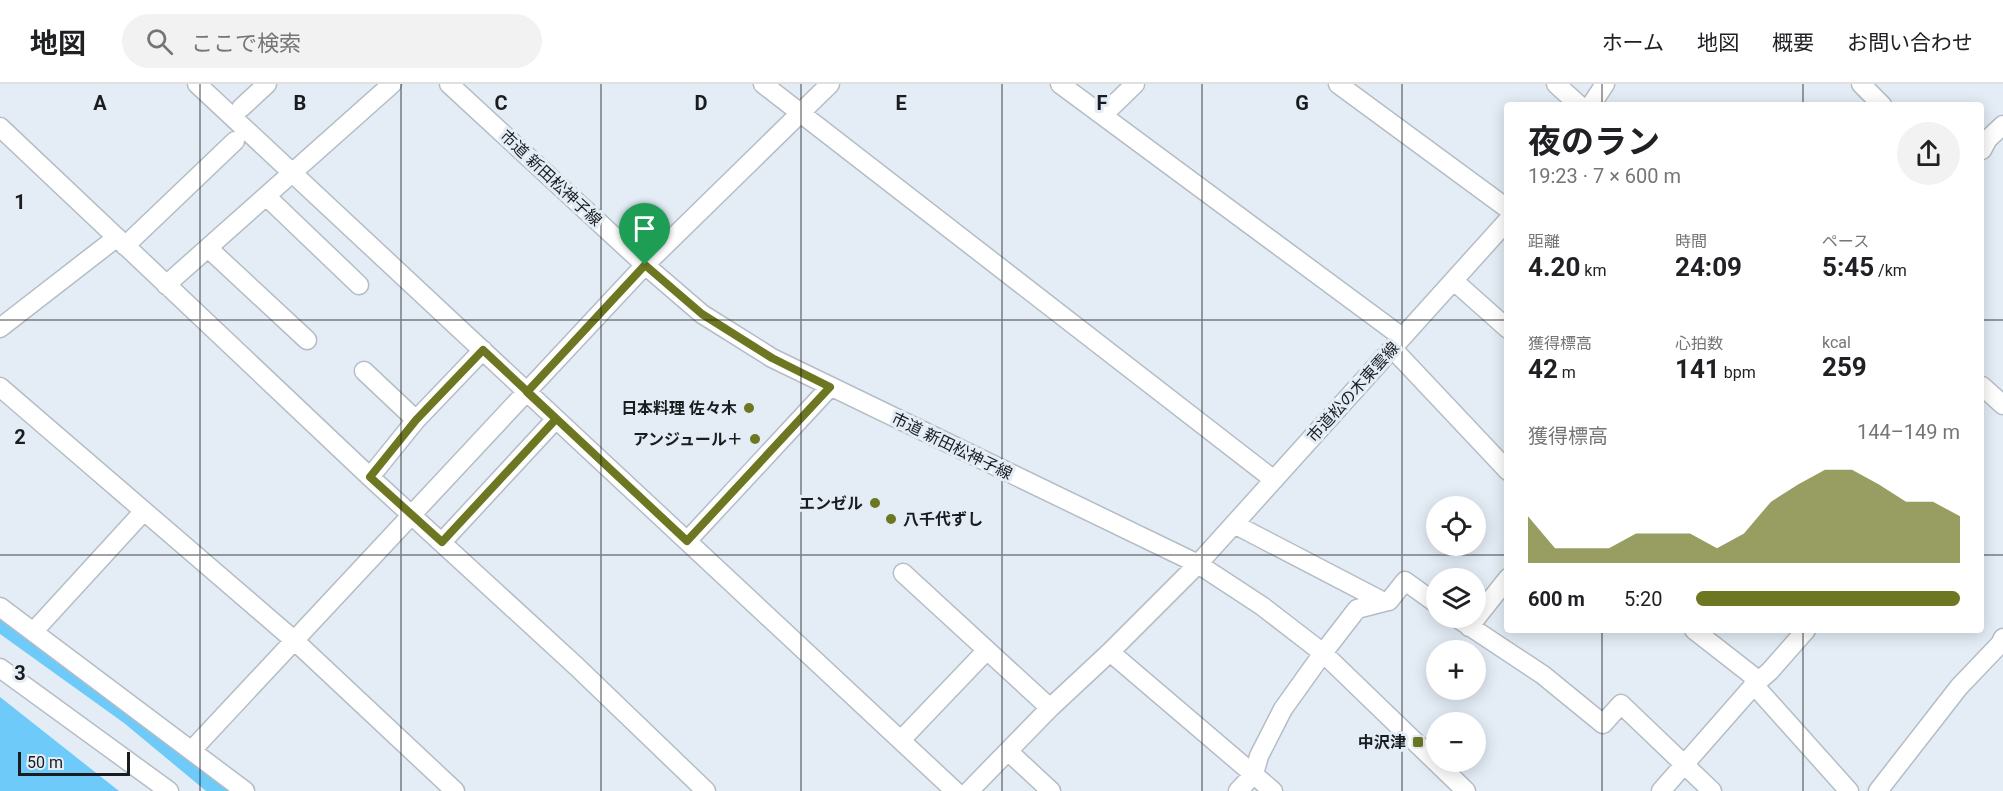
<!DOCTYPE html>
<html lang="ja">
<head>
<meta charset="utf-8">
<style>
	body { margin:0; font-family:Roboto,"Noto Sans JP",sans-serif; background:#f2f2f2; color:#202124; height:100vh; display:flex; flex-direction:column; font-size:22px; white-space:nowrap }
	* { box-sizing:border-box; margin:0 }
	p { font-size:20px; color:#757577 }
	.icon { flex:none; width:33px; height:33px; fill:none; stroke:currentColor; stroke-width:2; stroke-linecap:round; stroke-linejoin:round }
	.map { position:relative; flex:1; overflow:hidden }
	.side { position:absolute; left:1504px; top:18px; width:480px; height:531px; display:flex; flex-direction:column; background:#fff; border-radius:6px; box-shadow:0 3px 15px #0003 }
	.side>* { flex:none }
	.tools { position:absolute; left:1426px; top:412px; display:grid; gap:12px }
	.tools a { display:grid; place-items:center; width:60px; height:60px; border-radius:50%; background:#fff; box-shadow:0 3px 15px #0003; font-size:30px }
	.scale { position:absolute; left:18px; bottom:15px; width:112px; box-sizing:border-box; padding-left:6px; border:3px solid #1a1d20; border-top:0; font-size:16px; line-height:21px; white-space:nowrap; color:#1a1d20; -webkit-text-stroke:4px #e4edf6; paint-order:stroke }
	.pin { position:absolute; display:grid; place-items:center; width:51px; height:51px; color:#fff; margin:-62px -26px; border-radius:50% 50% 50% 0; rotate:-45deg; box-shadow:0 0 6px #0007 }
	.pin .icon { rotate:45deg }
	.round { display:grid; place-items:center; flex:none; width:63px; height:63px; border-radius:32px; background:#f2f2f2 }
	.head { display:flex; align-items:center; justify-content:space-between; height:102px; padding:0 24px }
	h1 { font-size:33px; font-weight:700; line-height:45px }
	.stats { display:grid; grid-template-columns:repeat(3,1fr); gap:9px; height:102px; padding:6px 24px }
	.stats div { display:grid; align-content:center }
	.stats b { font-size:26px; font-weight:700 }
	.stats small { font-size:16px; font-weight:400 }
	.stats p { font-size:16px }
	.chart { height:168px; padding:12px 24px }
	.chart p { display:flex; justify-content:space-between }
	.chart svg { width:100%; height:108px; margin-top:6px; fill:#6d7620; opacity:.7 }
	ul { padding:0 24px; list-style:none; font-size:20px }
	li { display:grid; grid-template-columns:96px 72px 1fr; align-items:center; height:45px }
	li i { height:15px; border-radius:8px; background:#6d7620 }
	header { display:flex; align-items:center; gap:36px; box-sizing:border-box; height:84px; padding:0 30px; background:#fff; border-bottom:2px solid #e0e0e0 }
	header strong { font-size:28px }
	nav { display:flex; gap:33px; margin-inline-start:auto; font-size:21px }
	.search { width:420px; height:54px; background:#f2f2f2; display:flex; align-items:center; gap:15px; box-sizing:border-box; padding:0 21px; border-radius:33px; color:#757577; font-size:22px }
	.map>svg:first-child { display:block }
	.water { fill:#6dcaf9 }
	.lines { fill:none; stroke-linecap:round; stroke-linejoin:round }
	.minor-casing { stroke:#b4bdc5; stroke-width:21 }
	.minor { stroke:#fff; stroke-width:18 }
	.route-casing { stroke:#fff; stroke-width:12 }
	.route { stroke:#6d7620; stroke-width:8 }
	.grid { fill:none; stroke:#1a1d20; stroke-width:1.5; stroke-opacity:0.55 }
	.poi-dot { fill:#6d7620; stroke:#e4edf6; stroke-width:2 }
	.labels { text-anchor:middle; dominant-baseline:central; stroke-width:6; stroke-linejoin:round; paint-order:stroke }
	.street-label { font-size:16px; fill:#1a1d20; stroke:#e4edf6 }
	.poi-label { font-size:16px; font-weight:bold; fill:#1a1d20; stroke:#e4edf6; text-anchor:end }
	.grid-label { font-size:20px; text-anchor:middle; font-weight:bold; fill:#1a1d20; stroke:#e4edf6; stroke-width:6; stroke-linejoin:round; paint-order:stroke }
</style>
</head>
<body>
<header>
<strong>地図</strong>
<div class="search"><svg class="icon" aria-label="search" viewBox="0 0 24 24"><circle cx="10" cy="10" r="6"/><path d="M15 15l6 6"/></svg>ここで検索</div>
<nav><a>ホーム</a><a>地図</a><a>概要</a><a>お問い合わせ</a></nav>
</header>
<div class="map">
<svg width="2003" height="707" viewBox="0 0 2003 707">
	<rect width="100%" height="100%" fill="#e4edf6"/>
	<path class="water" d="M 0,530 L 235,707 L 206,707 L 124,639 L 0,550 Z
		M 0,613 L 119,707 L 0,707 Z"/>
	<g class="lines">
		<defs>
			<path id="minor" d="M 197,0 L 955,707
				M 449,0 L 645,181 L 702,230 L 772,274 L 1198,480 L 1262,522 L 1323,569 L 1466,707
				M 763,0 L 1274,396
				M 1060,0 L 1402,253
				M 1338,0 L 1508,125
				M 1556,0 L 1579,21
				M 1861,0 L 1882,21
				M 1591,21 L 1605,0
				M 241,24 L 267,0
				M 1103,31 L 1135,0
				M 0,43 L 370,393 L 576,582 L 706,707
				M 1982,66 L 1988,55 L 2003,41
				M 266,112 L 359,201
				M 125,162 L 235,57
				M 208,164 L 307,256
				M 1454,197 L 1508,245
				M 166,201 L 392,0
				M 0,244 L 116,154
				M 1393,265 L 1508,387
				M 364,287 L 416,336
				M 1982,302 L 2003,321
				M 0,303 L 295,557 L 455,707
				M 370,393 L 416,336 L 483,266
				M 1234,440 L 1384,518 L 1389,517 L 1405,497 L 1437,520
				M 687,457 L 830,303
				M 442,458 L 556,335
				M 903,489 L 1050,624
				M 0,523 L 245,707
				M 1457,534 L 1543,591 L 1603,640 L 1621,620 L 1712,707
				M 1469,543 L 1508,494
				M 1694,546 L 1753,592 L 1754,601 L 1849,707
				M 34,547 L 144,427
				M 1110,568 L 1273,707
				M 0,584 L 169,707
				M 901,656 L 987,566
				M 192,666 L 645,181 L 830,0
				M 1009,668 L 1051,707
				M 969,707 L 1050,624 L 1110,568 L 1198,480 L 1508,136
				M 1238,707 L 1254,690 L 1259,672 L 1283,625 L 1323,569 L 1357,525 L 1384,518
				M 1661,707 L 1754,601 L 1770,587 L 1806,546
				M 1878,707 L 1959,603 L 2000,560 L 2003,554"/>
		</defs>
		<use href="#minor" class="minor-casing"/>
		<use href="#minor" class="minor"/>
	</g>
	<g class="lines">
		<defs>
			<path id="route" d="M 645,181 L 527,308 L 556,335 L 442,458 L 370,393 L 416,336 L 483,266 C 551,330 619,393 687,457 L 830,303 L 772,274 L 702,230 L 645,181"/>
		</defs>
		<use href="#route" class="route-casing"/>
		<use href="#route" class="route"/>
	</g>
	<path class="grid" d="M 200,0 L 200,707M 401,0 L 401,707M 601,0 L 601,707M 801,0 L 801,707M 1002,0 L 1002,707M 1202,0 L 1202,707M 1402,0 L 1402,707M 1602,0 L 1602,21M 1803,0 L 1803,21M 0,236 L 1508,236M 1982,236 L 2003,236M 0,471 L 1508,471M 1982,471 L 2003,471M 1602,546 L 1602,707M 1803,546 L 1803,707"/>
	<g class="poi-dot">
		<circle cx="749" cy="324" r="6"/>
		<circle cx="755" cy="355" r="6"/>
		<circle cx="875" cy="419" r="6"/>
		<circle cx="891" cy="435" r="6"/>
		<rect x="1412" y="652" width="12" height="12" rx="3"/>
	</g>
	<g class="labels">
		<g class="street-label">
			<text transform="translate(551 94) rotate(43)">市道 新田松神子線</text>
			<text transform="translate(1353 308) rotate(-48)">市道松の木東雲線</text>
			<text transform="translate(952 362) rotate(26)">市道 新田松神子線</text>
		</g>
		<g class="poi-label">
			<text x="737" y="324">日本料理 佐々木</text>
			<text x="743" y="355">アンジュール＋</text>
			<text x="863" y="419">エンゼル</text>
			<text x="903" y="435" text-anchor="start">八千代ずし</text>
			<text x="1406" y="658">中沢津</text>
		</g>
	</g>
	<g class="grid-label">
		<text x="100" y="26">A</text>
		<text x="300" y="26">B</text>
		<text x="501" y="26">C</text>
		<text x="701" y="26">D</text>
		<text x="901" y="26">E</text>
		<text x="1102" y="26">F</text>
		<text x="1302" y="26">G</text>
		<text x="20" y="125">1</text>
		<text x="20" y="360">2</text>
		<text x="20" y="596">3</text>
	</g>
</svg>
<div class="tools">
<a><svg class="icon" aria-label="locate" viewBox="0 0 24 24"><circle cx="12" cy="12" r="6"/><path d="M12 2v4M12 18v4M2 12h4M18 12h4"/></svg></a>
<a><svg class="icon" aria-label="layers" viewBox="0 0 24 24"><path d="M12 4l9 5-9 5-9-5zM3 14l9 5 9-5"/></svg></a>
<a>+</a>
<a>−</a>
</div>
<div class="scale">50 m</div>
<div class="pin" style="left:645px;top:181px;background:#1e9e55"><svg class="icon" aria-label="arrive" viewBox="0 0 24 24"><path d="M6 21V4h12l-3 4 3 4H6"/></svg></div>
<section class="side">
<div class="head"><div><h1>夜のラン</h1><p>19:23 · 7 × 600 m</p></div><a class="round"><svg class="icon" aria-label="share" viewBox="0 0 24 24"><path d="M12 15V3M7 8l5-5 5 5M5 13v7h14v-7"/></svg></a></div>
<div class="stats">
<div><p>距離</p><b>4.20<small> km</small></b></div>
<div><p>時間</p><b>24:09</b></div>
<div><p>ペース</p><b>5:45<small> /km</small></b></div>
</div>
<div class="stats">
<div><p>獲得標高</p><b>42<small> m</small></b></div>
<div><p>心拍数</p><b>141<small> bpm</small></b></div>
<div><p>kcal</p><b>259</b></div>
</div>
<div class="chart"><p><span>獲得標高</span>144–149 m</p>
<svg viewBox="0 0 160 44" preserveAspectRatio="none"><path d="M0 44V25L10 38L20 38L30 38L40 32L50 32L60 32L70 38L80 32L90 19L100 12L110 6L120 6L130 12L140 19L150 19L160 25V44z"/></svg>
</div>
<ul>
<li><b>600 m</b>5:20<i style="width:100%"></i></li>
</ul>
</section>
</div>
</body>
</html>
